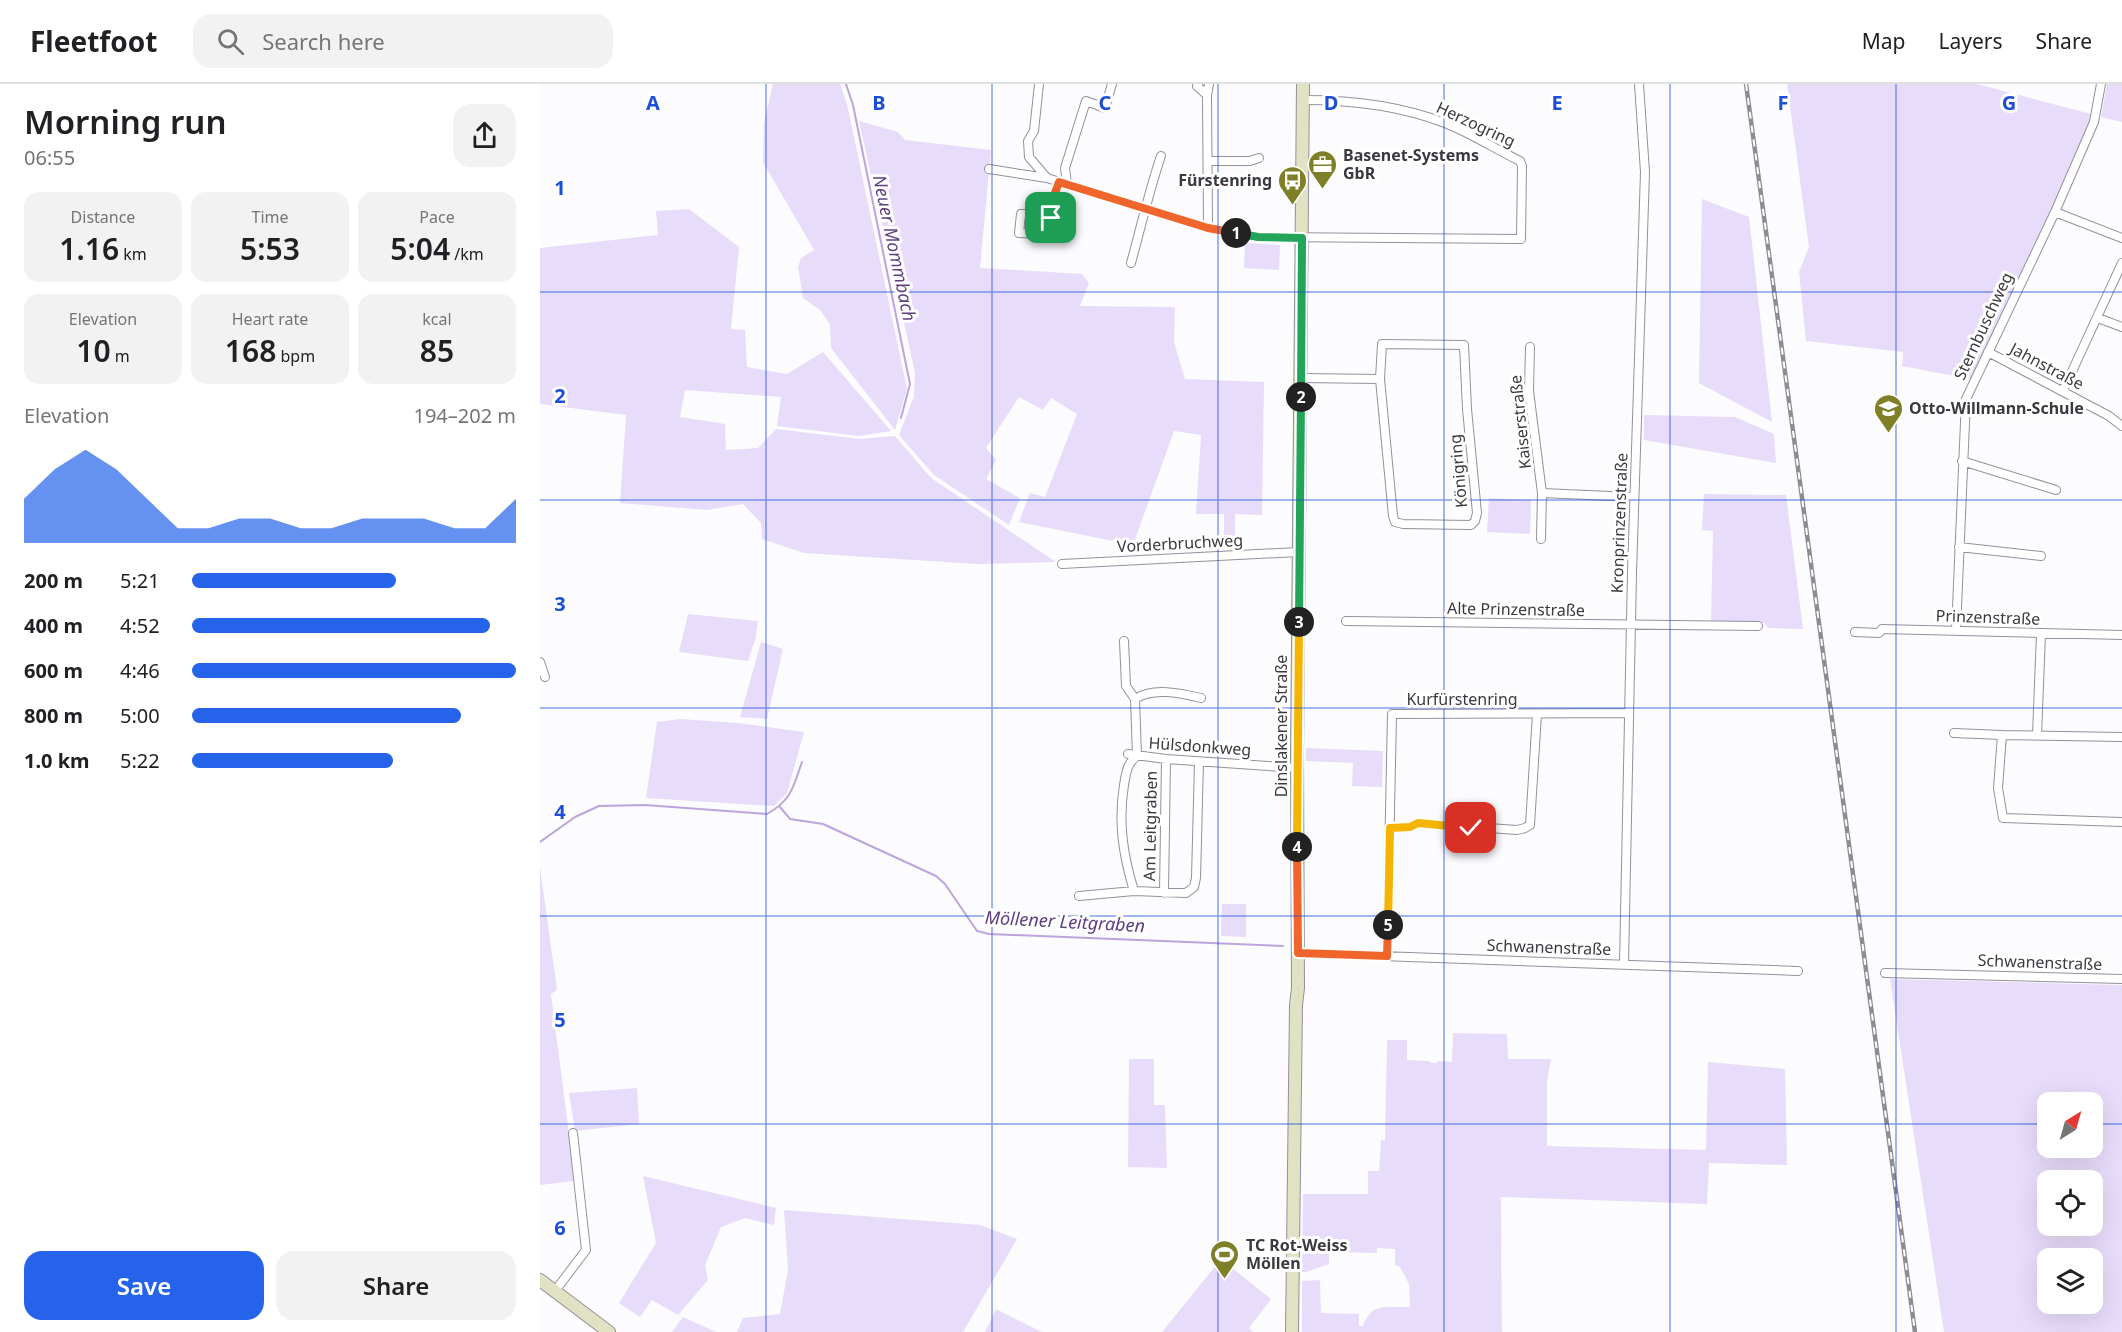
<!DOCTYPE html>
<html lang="en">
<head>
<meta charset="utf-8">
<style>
	body { margin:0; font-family:"Noto Sans",sans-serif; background:#f2f2f2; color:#202124; height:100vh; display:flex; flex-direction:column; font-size:22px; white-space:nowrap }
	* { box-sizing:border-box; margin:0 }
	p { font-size:20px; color:#757577 }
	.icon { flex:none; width:33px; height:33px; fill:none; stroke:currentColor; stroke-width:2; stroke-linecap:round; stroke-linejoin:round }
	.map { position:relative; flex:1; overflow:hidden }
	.sheet { display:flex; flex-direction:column; background:#fff; width:540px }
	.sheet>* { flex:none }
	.needle { width:39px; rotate:37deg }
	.controls { position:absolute; left:1497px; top:1008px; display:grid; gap:12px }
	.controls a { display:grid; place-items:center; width:66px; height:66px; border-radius:12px; background:#fff; box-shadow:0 6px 24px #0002; font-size:30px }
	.pin { position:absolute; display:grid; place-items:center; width:51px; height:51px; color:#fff; margin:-26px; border-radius:12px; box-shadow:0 3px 9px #0006 }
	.km { position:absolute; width:30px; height:30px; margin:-15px; border-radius:50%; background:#222; color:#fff; font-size:16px; line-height:30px; text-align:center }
	.round { display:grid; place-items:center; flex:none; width:63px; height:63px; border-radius:18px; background:#f2f2f2 }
	.head { display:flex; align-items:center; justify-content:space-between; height:102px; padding:0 24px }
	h1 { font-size:33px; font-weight:600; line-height:45px }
	.metrics { display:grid; grid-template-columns:repeat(3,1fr); gap:9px; height:102px; padding:6px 24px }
	.metrics div { display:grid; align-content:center; border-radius:15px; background:#f2f2f2; text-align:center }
	.metrics b { font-size:30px; font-weight:600 }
	.metrics small { font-size:16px; font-weight:400 }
	.metrics p { font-size:16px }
	.chart { height:168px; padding:12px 24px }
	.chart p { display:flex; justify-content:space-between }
	.chart svg { width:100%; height:108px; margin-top:6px; fill:#2563eb; opacity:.7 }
	.button { display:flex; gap:12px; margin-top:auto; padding:12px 24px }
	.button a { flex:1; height:69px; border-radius:18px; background:#2563eb; color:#fff; font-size:24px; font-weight:600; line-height:69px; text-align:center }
	.button a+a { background:#f2f2f2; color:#202124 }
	ul { padding:0 24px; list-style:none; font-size:20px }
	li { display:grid; grid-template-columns:96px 72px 1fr; align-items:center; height:45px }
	li i { height:15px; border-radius:8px; background:#2563eb }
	header { display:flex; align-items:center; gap:36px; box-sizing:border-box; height:84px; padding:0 30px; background:#fff; border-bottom:2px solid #e0e0e0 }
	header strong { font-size:28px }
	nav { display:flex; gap:33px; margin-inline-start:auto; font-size:21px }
	.search { width:420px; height:54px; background:#f2f2f2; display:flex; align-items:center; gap:15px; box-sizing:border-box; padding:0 21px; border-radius:18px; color:#757577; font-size:22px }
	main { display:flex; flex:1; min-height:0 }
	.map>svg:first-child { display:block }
	.green { fill:#e8dcfb; fill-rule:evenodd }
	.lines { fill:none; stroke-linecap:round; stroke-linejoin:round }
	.stream { stroke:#bca5dc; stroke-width:2 }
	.street-casing { stroke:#958f9d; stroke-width:10 }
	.secondary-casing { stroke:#958f9d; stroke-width:14 }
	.street { stroke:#fff; stroke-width:8 }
	.secondary { stroke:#e1e2c4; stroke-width:12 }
	.rail-casing { stroke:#8e8c91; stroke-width:4.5 }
	.rail { stroke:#fff; stroke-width:2; stroke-dasharray:7; stroke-linecap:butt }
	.split-1-casing { stroke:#fff; stroke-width:12 }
	.split-2-casing { stroke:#fff; stroke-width:12 }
	.split-3-casing { stroke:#fff; stroke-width:12 }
	.split-4-casing { stroke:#fff; stroke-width:12 }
	.split-5-casing { stroke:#fff; stroke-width:12 }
	.split-6-casing { stroke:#fff; stroke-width:12 }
	.split-1 { stroke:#f0652b; stroke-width:8 }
	.split-2 { stroke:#22a559; stroke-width:8 }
	.split-3 { stroke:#22a559; stroke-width:8 }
	.split-4 { stroke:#f5b400; stroke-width:8 }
	.split-5 { stroke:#f0652b; stroke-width:8 }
	.split-6 { stroke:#f5b400; stroke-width:8 }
	.grid { fill:none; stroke:#1d4ed8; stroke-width:1.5; stroke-opacity:0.55 }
	.labels { text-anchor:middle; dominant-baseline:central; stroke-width:6; stroke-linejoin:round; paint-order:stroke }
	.street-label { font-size:16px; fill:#3b393f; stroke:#fff }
	.poi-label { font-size:16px; font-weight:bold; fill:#3b393f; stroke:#fff; text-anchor:start }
	.water-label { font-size:18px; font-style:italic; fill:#5c3e81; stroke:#fff }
	.grid-label { font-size:20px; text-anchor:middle; font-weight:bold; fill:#1d4ed8; stroke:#fff; stroke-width:6; stroke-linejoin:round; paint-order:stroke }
</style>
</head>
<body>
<header>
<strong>Fleetfoot</strong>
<div class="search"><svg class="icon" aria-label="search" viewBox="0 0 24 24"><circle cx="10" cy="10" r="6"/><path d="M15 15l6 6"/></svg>Search here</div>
<nav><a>Map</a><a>Layers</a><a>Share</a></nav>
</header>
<main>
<section class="sheet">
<div class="head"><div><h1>Morning run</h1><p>06:55</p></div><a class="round"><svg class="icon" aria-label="share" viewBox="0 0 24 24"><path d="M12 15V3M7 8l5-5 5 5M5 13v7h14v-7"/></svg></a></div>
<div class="metrics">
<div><p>Distance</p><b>1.16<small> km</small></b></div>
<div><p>Time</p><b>5:53</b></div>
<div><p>Pace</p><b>5:04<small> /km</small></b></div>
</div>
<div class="metrics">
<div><p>Elevation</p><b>10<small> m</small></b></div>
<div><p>Heart rate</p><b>168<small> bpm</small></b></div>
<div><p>kcal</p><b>85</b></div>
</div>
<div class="chart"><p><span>Elevation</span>194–202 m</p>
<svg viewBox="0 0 160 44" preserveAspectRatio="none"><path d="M0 44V26L10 14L20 6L30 14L40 26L50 38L60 38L70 34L80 34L90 38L100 38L110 34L120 34L130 34L140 38L150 38L160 26V44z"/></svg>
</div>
<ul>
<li><b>200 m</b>5:21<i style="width:63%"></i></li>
<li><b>400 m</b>4:52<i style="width:92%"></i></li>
<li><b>600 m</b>4:46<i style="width:100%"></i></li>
<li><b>800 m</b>5:00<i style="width:83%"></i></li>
<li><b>1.0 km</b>5:22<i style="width:62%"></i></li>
</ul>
<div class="button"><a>Save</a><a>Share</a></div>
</section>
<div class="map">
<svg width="1582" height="1248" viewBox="0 0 1582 1248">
	<rect width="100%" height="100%" fill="#fcfbfe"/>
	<path class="green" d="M 233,0 L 300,0 L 307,20 L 367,305 L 355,346 L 291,264 L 290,240 L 280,226 L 263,214 L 258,183 L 261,174 L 274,166 L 223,78 L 224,39 Z
		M 1247,0 L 1437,0 L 1555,31 L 1434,296 L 1362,282 L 1363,268 L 1266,257 L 1259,188 L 1269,163 Z
		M 1567,0 L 1582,0 L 1582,38 L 1561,33 Z
		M 319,37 L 358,48 L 365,56 L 451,66 L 440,184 L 542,190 L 549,199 L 540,222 L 635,223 L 634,258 L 645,295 L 724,298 L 722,431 L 695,430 L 695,456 L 684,456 L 684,430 L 656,430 L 661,351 L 634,347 L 593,461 L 479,438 L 490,409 L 505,413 L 537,330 L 511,314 L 503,326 L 479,313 L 446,364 L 456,376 L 446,395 L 480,414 L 469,441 L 394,391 L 359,351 L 374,312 L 375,289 Z
		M 1162,115 L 1209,133 L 1232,338 L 1159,299 Z
		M 149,125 L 199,163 L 191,245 L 205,246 L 207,283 L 247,290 L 283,268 L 351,347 L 319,352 L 237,342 L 241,313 L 145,306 L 140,333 L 185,340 L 186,366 L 218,364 L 236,345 L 320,355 L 355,352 L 391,394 L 516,478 L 437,480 L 264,469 L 222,455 L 221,439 L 203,420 L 167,426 L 80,419 L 86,331 L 0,320 L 0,164 L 118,151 L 116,127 Z
		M 705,159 L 740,161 L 739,186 L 704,184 Z
		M 1104,331 L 1195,333 L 1234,350 L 1236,379 L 1104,356 Z
		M 1164,410 L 1246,411 L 1263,545 L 1228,544 L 1224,539 L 1171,537 L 1173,447 L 1162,446 Z
		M 949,414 L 991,416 L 990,450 L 947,448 Z
		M 148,530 L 218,537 L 215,556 L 208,577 L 139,568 Z
		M 221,558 L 243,565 L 227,635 L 200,633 Z
		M 140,635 L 198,639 L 264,648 L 247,709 L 234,722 L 106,714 L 117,638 Z
		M 766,664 L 843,667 L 842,703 L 812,702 L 813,679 L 766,677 Z
		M 0,783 L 17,906 L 11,910 L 35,1097 L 0,1101 Z
		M 682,820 L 706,820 L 706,853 L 681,852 Z
		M 1350,895 L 1582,901 L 1582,1248 L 1404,1248 ZM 1508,1018 L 1552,1018 L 1552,1064 L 1508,1064 ZM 1508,1096 L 1552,1096 L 1552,1142 L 1508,1142 ZM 1508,1174 L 1552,1174 L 1552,1220 L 1508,1220 Z
		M 913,949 L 967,950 L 968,975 L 1011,975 L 1007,997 L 1007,1062 L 1166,1066 L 1168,978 L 1245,985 L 1247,1081 L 1169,1079 L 1167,1120 L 961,1113 L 962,1248 L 762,1248 L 762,1197 L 780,1196 L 781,1229 L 819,1230 L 819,1242 L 823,1242 C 832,1217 848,1224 870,1223 L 869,1200 L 860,1183 L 855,1181 L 855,1165 L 837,1164 L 837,1169 L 789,1168 L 789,1180 L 766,1188 L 762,1188 L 763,1110 L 828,1110 L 828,1087 L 839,1087 L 841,1056 L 845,1057 L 847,956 L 867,956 L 867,976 L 890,977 L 891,979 L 897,979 L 898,977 L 912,978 Z
		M 589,975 L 614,975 L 614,1021 L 625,1021 L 627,1084 L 588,1083 Z
		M 97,1004 L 99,1040 L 35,1047 L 29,1009 Z
		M 103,1092 L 236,1124 L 234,1141 L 205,1134 L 181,1143 L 165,1181 L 168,1196 L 138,1231 L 112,1216 L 100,1233 L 79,1219 L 116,1159 Z
		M 244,1126 L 440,1141 L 477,1155 L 423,1248 L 197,1248 L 203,1234 L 240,1230 L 248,1186 Z
		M 681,1175 L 731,1215 L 709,1244 L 713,1248 L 622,1248 Z
		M 456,1225 L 502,1248 L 445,1248 Z
		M 143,1233 L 176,1248 L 132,1248 Z"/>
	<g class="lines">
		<path class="stream" d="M 306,0 L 313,21 L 370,300 L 361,334
			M 240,723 L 250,735 L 283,740 L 396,792 L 405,800 L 437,847 L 449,850 L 743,862
			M 0,758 L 35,733 L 59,722 L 105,721 L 227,730 C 252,716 253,703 262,678"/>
		<defs>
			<path id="street" d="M 658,0 L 657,2 L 667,11
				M 669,77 L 710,77 L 719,74
				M 449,85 L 507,94 L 489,73 L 488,57 L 494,47 L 499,0
				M 507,94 L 668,144 L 718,153 L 981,155 L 982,82 L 980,77 C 955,65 931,49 905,39 C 861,22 810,16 763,16
				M 527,100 L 525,84 L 546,17 L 565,24 L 572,0
				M 1515,128 L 1582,154
				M 507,131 L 481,130 L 479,149 L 508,150 L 511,134 L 507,131 L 519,98
				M 668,144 L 667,11 L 669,0
				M 591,179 C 601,143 609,107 621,72
				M 1558,234 L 1582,243
				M 990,263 L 989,307 L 1002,409 L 1001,455
				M 1448,268 L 1569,332 L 1582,342
				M 761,294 L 840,295 L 842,260 L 924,261 L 927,325 L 937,429 L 935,437 L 931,441 L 863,440 L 855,438 L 853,432 L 840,295
				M 1523,307 L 1582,179
				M 1422,377 L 1516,406
				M 1002,409 L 1094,413
				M 1419,463 L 1501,472
				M 522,480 L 759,468
				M 806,537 L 1218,542
				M 1416,547 L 1426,315 L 1515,128 L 1554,38 L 1561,0
				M 1315,548 L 1339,549 L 1342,545 L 1582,551
				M 584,557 L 586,602 L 595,615
				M 0,578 L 5,593
				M 1414,649 L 1462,651
				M 1497,651 L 1501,550
				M 1582,653 L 1462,651 L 1458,704 L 1463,734 L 1582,738
				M 588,670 L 626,675 L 757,684
				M 850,744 L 870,743 L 878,739 L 977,746 L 985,744 L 990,741 L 997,630
				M 594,807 C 583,771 578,738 584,701 C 586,689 587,679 597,672 L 595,615 C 613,603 640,609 661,614
				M 624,809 L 626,675
				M 539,812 L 594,807 L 646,809 L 654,803 L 656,794 L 659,678
				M 758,869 L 1258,887
				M 847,872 L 852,630 L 1089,629
				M 1084,880 L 1092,489 L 1105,88 L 1099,0
				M 1345,889 L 1582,895
				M 15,1207 L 46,1166 L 33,1049"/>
			<path id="secondary" d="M 0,1196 L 69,1248
				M 752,1248 L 756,921 L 758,904 L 757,669 L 763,0"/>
		</defs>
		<use href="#street" class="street-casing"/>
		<use href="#secondary" class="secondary-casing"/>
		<use href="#street" class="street"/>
		<use href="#secondary" class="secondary"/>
		<defs>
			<path id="rail" d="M 1206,0 L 1375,1248"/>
		</defs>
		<use href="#rail" class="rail-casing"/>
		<use href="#rail" class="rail"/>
	</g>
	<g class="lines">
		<defs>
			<path id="split-1" d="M 511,134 L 507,131 L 519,98 L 668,144 L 696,149"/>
			<path id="split-2" d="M 696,149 L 718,153 L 762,154 L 761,313"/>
			<path id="split-3" d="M 759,538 L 761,313"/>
			<path id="split-4" d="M 757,763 L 759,538"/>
			<path id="split-5" d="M 757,763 L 758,869 L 847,872 L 848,841"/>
			<path id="split-6" d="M 848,841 L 850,744 L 870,743 L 878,739 L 931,744"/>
		</defs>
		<use href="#split-1" class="split-1-casing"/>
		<use href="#split-2" class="split-2-casing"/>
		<use href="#split-3" class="split-3-casing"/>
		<use href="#split-4" class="split-4-casing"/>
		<use href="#split-5" class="split-5-casing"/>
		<use href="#split-6" class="split-6-casing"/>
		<use href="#split-1" class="split-1"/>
		<use href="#split-2" class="split-2"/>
		<use href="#split-3" class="split-3"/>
		<use href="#split-4" class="split-4"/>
		<use href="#split-5" class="split-5"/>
		<use href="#split-6" class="split-6"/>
	</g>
	<path class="grid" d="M 226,0 L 226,1248M 452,0 L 452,1248M 678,0 L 678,1248M 904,0 L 904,1248M 1130,0 L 1130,1248M 1356,0 L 1356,1248M 0,208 L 1582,208M 0,416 L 1582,416M 0,624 L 1582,624M 0,832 L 1582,832M 0,1040 L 1508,1040M 1552,1040 L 1582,1040"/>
	<defs>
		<symbol id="office-pin" viewBox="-11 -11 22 30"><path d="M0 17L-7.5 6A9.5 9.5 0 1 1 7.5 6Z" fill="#7e7f27" stroke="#fff"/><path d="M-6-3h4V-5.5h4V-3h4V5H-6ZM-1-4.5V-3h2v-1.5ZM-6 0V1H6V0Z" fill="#fff"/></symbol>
		<symbol id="bus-pin" viewBox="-11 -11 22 30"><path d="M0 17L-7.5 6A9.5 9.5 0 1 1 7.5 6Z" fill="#7e7f27" stroke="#fff"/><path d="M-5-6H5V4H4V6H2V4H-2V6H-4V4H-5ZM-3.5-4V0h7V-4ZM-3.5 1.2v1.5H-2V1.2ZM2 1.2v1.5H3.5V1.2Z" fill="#fff"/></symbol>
		<symbol id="school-pin" viewBox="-11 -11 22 30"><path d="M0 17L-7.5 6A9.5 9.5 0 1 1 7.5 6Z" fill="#7e7f27" stroke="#fff"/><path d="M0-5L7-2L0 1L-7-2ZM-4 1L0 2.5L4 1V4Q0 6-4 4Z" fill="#fff"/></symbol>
		<symbol id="stadium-pin" viewBox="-11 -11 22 30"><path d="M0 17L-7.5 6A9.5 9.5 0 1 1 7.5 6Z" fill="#7e7f27" stroke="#fff"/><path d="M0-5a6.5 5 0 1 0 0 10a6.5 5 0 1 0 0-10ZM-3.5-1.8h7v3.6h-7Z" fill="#fff"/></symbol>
	</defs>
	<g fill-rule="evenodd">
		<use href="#office-pin" x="766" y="64" width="33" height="45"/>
		<use href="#bus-pin" x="736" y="80" width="33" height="45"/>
		<use href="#school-pin" x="1332" y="308" width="33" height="45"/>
		<use href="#stadium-pin" x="668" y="1154" width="33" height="45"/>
	</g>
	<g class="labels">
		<g class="street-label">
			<text transform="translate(936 40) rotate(25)">Herzogring</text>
			<text transform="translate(1443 242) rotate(-65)">Sternbuschweg</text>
			<text transform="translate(1507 282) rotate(28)">Jahnstraße</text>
			<text transform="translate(980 338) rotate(-96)">Kaiserstraße</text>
			<text transform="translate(918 387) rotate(-95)">Königring</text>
			<text transform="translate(1079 439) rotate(-88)">Kronprinzenstraße</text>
			<text transform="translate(640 459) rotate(-3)">Vorderbruchweg</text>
			<text transform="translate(976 525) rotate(1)">Alte Prinzenstraße</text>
			<text transform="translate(1448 533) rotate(2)">Prinzenstraße</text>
			<text x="922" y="615">Kurfürstenring</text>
			<text transform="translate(741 642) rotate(-90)">Dinslakener Straße</text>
			<text transform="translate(660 662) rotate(4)">Hülsdonkweg</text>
			<text transform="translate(610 742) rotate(-89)">Am Leitgraben</text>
			<text transform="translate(1009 863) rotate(2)">Schwanenstraße</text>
			<text transform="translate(1500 878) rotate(2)">Schwanenstraße</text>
		</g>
		<g class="poi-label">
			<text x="803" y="71">Basenet-Systems<tspan x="803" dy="18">GbR</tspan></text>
			<text x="732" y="96" text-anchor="end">Fürstenring</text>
			<text x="1369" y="324">Otto-Willmann-Schule</text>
			<text x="706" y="1161">TC Rot-Weiss<tspan x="706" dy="18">Möllen</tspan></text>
		</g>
		<g class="water-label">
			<text transform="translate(355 164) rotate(78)">Neuer Mommbach</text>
			<text transform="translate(525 837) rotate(3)">Möllener Leitgraben</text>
		</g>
	</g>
	<g class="grid-label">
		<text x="113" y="26">A</text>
		<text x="339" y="26">B</text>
		<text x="565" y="26">C</text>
		<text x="791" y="26">D</text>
		<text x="1017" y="26">E</text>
		<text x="1243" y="26">F</text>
		<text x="1469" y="26">G</text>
		<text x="20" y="111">1</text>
		<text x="20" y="319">2</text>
		<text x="20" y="527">3</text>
		<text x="20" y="735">4</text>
		<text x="20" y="943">5</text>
		<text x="20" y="1151">6</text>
	</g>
</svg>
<div class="controls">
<a><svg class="needle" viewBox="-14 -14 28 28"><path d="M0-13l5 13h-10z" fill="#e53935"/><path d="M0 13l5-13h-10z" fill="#757577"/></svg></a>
<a><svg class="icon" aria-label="locate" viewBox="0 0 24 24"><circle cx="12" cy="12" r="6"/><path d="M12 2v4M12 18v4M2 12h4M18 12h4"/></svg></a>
<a><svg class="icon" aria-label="layers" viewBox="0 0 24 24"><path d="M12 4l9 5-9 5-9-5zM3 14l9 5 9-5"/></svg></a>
</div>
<div class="pin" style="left:511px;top:134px;background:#1e9e55"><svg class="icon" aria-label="arrive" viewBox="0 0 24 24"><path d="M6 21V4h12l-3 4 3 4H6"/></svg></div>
<div class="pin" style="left:931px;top:744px;background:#d93025"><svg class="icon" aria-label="check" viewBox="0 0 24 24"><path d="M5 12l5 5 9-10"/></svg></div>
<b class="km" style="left:696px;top:149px">1</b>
<b class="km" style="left:761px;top:313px">2</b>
<b class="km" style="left:759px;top:538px">3</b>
<b class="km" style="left:757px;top:763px">4</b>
<b class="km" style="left:848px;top:841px">5</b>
</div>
</main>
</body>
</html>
